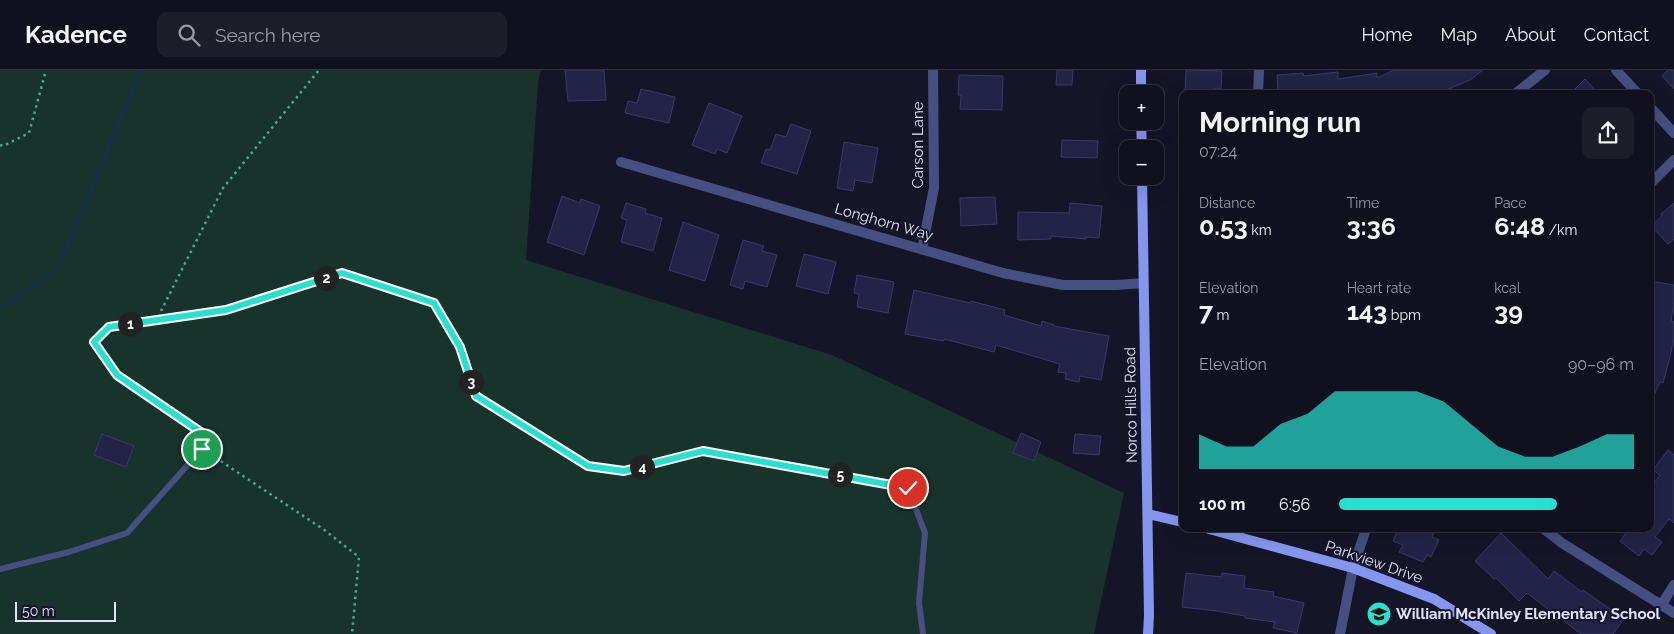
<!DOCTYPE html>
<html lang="en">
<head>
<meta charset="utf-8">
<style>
	body { margin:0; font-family:Raleway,sans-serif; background:#1e1e2b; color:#f1f3f6; height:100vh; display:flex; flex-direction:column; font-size:19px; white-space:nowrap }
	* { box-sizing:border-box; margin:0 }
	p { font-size:16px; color:#9c9da4 }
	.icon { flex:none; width:28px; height:28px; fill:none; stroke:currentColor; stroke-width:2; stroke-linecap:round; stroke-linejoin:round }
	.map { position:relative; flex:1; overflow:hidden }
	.drawer { position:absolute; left:1179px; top:20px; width:475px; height:442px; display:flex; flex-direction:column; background:#10101e; border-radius:10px; box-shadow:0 5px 20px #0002,0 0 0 1px #30303c }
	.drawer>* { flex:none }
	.tools { position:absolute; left:1119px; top:15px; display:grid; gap:10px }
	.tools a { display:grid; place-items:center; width:45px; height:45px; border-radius:10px; background:#10101e; box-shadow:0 5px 20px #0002,0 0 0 1px #30303c; font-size:25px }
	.scale { position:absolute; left:15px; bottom:12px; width:101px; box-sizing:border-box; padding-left:5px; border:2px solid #e0e2fb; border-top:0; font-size:14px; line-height:18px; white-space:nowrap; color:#e0e2fb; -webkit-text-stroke:4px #151528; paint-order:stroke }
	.pin { position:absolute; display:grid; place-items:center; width:42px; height:42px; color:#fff; margin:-21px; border:2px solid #fff; border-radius:50%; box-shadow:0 1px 5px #0007 }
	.km { position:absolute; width:25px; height:25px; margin:-12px; border-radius:50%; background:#222; color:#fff; font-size:14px; line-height:25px; text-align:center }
	.round { display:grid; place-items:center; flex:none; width:52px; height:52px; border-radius:10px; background:#1e1e2b }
	.overview { display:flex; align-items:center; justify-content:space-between; height:85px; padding:0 20px }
	h1 { font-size:28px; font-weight:700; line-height:38px }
	.metrics { display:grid; grid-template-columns:repeat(3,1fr); gap:8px; height:85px; padding:5px 20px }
	.metrics div { display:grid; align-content:center }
	.metrics b { font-size:25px; font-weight:700 }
	.metrics small { font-size:14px; font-weight:400 }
	.metrics p { font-size:14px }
	.chart { height:140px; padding:10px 20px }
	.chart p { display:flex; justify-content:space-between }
	.chart svg { width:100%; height:90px; margin-top:5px; fill:#27e0cf; opacity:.7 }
	ul { padding:0 20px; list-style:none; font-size:16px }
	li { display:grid; grid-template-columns:80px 60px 1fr; align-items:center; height:38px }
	li i { height:12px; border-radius:6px; background:#27e0cf }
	header { display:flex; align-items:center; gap:30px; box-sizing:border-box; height:70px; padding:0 25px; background:#10101e; border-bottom:1px solid #30303c }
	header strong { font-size:24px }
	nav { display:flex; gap:28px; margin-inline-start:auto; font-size:18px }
	.search { width:350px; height:45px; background:#1e1e2b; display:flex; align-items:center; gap:12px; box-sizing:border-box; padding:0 18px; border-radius:10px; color:#9c9da4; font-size:19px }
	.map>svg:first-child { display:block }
	.green { fill:#18322c }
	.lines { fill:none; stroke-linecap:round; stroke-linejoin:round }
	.stream { stroke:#153146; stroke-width:4 }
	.building { fill:#232347; stroke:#393870 }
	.path { stroke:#42ad92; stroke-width:2.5; stroke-dasharray:2.5 4; stroke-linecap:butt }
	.lane { stroke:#464f81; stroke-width:6 }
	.street { stroke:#464f81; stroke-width:10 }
	.secondary { stroke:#8496ee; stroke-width:10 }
	.route-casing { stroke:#fff; stroke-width:10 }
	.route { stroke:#27e0cf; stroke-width:6 }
	.labels { text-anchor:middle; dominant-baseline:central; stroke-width:4; stroke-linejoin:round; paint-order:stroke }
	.street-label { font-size:15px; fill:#e0e2fb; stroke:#151528 }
	.poi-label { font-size:15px; font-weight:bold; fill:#e0e2fb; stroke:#151528; text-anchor:start }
</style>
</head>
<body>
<header>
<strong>Kadence</strong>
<div class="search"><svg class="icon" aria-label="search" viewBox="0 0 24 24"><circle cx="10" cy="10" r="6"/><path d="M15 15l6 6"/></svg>Search here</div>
<nav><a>Home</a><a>Map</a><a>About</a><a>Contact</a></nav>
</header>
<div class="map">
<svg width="1674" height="564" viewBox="0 0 1674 564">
	<rect width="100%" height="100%" fill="#151528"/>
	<path class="green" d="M 0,0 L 541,0 L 538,13 L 526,190 L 832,285 L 1124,423 L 1094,564 L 0,564 Z"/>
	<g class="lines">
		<path class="stream" d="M 0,236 L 5,235 L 57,200 L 141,0"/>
	</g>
	<path class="building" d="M 565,0 L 604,0 L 606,30 L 568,31 Z
		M 1057,0 L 1073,0 L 1072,15 L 1056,15 Z
		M 1186,0 L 1222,1 L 1221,19 L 1214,19 L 1214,24 L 1185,24 Z
		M 1394,0 L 1483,0 L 1470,10 L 1437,24 L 1278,24 L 1277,5 L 1303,3 L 1304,6 L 1338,2 L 1338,9 L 1377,3 L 1377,8 Z
		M 1668,0 L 1674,0 L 1674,19 L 1662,6 Z
		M 959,5 L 1003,6 L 1002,40 L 960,39 L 961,25 L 958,25 Z
		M 1585,9 L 1599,24 L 1570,24 Z
		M 641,19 L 675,27 L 669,53 L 625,43 L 628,31 L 637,33 Z
		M 709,33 L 742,46 L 727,83 L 717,79 L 715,84 L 692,75 Z
		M 791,54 L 811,61 L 797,104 L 761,93 L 766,79 L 770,80 L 776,64 L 786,67 Z
		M 1062,70 L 1098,71 L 1097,88 L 1061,87 Z
		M 844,72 L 878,78 L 872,113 L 855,110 L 853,121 L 837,118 Z
		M 562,126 L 580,133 L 581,129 L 600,136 L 584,185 L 547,172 Z
		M 995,127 L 997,154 L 961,156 L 960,128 Z
		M 626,133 L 646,139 L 645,143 L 662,148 L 653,181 L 621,172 L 627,150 L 621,148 Z
		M 1070,133 L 1102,136 L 1099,168 L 1086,167 L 1086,169 L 1051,166 L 1051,169 L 1018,170 L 1018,142 L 1069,143 Z
		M 1674,133 L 1674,169 L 1668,174 L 1651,156 L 1662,146 L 1661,144 Z
		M 683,152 L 719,165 L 705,211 L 669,200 Z
		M 743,170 L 764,176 L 762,181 L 777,185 L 767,217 L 745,211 L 743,219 L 730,215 Z
		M 804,184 L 836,192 L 828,224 L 796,216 Z
		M 857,205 L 894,212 L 888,243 L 857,237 L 859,224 L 854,223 Z
		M 1650,211 L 1674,215 L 1674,232 L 1671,251 L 1674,252 L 1674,268 L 1669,291 L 1663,313 L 1660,312 L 1650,334 Z
		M 914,220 L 970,233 L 971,231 L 1005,240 L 1004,245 L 1041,256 L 1042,251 L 1054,255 L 1054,256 L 1109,266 L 1101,310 L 1080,306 L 1079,312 L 1065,309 L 1066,303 L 1058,302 L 1060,294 L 996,275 L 994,282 L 944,269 L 944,271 L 905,264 Z
		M 1021,363 L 1041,372 L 1034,391 L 1013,383 Z
		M 102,364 L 134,376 L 126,397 L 94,385 Z
		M 1075,364 L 1101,366 L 1099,385 L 1073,383 Z
		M 1668,380 L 1674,385 L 1674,453 L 1669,449 L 1655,467 L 1662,472 L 1652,485 L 1644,479 L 1639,486 L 1620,471 L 1629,459 L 1650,459 L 1650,419 L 1660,405 L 1653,400 Z
		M 1398,459 L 1435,459 L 1432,467 L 1439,470 L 1431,487 L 1427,485 L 1423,492 L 1399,482 L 1403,475 L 1393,471 Z
		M 1501,463 L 1548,509 L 1554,501 L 1582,522 L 1583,520 L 1624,549 L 1613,564 L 1581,564 L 1527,523 L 1519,531 L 1496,508 L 1494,509 L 1475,491 Z
		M 1186,503 L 1222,507 L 1222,503 L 1245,506 L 1244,518 L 1274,522 L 1273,526 L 1304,533 L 1297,563 L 1273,558 L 1275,552 L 1245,548 L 1245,546 L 1217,541 L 1182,537 Z"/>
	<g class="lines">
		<path class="path" d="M 0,75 L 3,76 L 29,63 L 46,0
			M 161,241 L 223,118 L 319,0
			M 210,384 L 323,459 L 359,487 L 352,564"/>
		<path class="lane" d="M 0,499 L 69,482 L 127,463 L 202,379 L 202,363 L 117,305 L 94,272 L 109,257 L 156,251 L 226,240 L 342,203 L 434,233 L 460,277 L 476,326 L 588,396 L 624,401 L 703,381 L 908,418 L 925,463 L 919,533 L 923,564"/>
		<path class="street" d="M 1616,0 L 1638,24
			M 1258,24 L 1259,0
			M 1515,24 L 1545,0
			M 1650,37 L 1674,63
			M 621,92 L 1003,203 L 1063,215 L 1117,215 L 1143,213
			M 1650,114 L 1674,90
			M 922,179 L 934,118 L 933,0
			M 1544,459 L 1562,473 L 1674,543
			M 1662,534 L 1674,515
			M 1340,564 L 1353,498 L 1366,459"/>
		<path class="secondary" d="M 1141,0 L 1141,24
			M 1141,51 L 1142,79
			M 1142,106 L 1149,545 L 1148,564
			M 1148,444 L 1182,452
			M 1209,459 L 1353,498 L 1434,529 L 1491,564"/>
	</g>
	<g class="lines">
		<defs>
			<path id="route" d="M 202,379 L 202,363 L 117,305 L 94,272 L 109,257 L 226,240 L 342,203 L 434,233 L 460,277 L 476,326 L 588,396 L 624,401 L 703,381 L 908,418"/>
		</defs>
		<use href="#route" class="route-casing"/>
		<use href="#route" class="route"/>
	</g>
	<defs>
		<symbol id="school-disc" viewBox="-11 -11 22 22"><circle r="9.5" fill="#27e0cf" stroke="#151528"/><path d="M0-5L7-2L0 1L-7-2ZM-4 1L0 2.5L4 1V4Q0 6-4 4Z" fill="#111"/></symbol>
	</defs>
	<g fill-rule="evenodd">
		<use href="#school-disc" x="1365" y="530" width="28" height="28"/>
	</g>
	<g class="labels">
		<g class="street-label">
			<text transform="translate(918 75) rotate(-90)">Carson Lane</text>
			<text transform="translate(884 152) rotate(16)">Longhorn Way</text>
			<text transform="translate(1131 335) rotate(-91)">Norco Hills Road</text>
			<text transform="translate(1374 492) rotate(19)">Parkview Drive</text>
		</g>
		<g class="poi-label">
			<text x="1396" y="544">William McKinley Elementary School</text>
		</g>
	</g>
</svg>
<div class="tools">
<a>+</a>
<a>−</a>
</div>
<div class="scale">50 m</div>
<div class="pin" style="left:202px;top:379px;background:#1e9e55"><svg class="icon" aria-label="arrive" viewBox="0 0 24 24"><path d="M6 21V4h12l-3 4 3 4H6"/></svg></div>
<div class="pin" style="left:908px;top:418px;background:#d93025"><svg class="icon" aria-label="check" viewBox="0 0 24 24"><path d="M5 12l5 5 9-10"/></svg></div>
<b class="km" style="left:130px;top:254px">1</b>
<b class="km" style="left:326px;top:208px">2</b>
<b class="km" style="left:471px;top:312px">3</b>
<b class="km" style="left:642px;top:397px">4</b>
<b class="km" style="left:840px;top:405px">5</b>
<section class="drawer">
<div class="overview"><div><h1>Morning run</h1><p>07:24</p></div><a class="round"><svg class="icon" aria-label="share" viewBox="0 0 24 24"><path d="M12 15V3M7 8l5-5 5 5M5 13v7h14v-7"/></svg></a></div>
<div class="metrics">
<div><p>Distance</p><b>0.53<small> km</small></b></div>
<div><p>Time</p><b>3:36</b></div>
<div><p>Pace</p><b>6:48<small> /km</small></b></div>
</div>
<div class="metrics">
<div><p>Elevation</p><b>7<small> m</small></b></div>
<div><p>Heart rate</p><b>143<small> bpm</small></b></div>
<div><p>kcal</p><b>39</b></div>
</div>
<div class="chart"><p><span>Elevation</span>90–96 m</p>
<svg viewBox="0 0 160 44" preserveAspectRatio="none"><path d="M0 44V27L10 33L20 33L30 22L40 17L50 6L60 6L70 6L80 6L90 11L100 22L110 33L120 38L130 38L140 33L150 27L160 27V44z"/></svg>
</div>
<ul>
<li><b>100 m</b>6:56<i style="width:74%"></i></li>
</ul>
</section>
</div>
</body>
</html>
